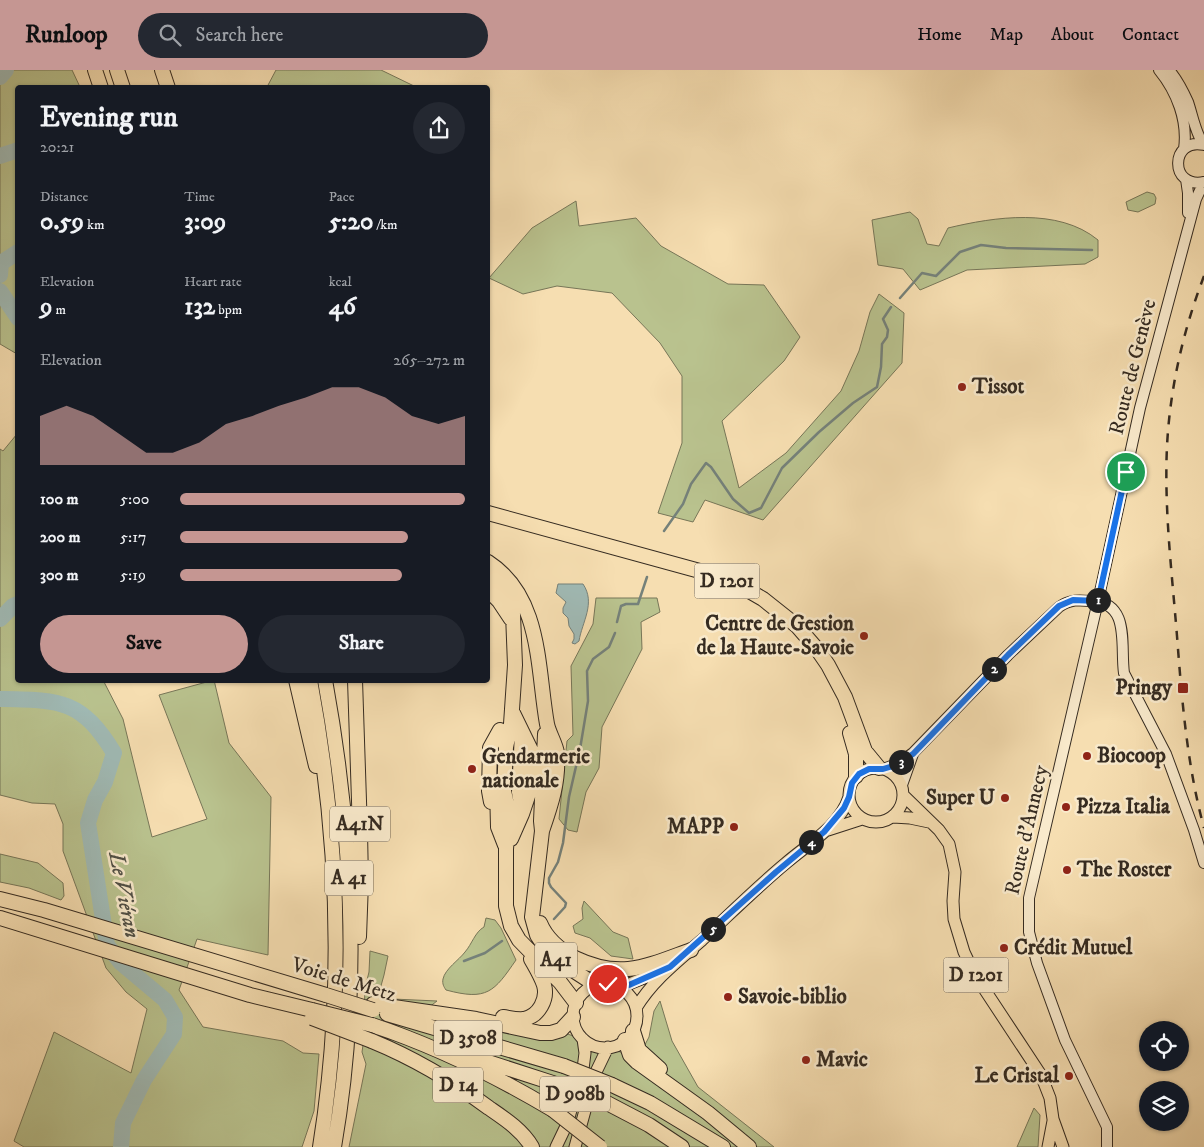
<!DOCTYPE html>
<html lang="en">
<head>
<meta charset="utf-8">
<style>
	body { margin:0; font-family:"IM FELL DW Pica",serif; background:#242831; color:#f1f3f6; height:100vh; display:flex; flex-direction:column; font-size:19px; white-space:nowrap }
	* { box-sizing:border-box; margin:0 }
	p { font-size:16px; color:#9ea1a6 }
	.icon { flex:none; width:28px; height:28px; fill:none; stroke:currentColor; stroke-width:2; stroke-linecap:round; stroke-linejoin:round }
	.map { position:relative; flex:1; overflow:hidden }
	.drawer { position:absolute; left:15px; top:15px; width:475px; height:598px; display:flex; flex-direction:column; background:#171b24; border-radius:5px; box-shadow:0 1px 4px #0004 }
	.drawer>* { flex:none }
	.controls { position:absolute; left:1139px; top:951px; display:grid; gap:10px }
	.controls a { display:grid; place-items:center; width:50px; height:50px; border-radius:50%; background:#171b24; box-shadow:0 1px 4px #0004; font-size:25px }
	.pin { position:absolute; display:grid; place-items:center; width:42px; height:42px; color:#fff; margin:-21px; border:2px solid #fff; border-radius:50%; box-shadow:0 1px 5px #0007 }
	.km { position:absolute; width:25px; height:25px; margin:-12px; border-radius:50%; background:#222; color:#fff; font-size:14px; line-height:25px; text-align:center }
	.round { display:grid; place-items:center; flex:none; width:52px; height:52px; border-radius:26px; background:#242831 }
	.head { display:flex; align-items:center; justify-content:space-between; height:85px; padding:0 25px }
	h1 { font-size:28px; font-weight:800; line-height:38px }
	.stats { display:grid; grid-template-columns:repeat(3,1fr); gap:8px; height:85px; padding:5px 25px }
	.stats div { display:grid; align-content:center }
	.stats b { font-size:25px; font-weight:800 }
	.stats small { font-size:14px; font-weight:400 }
	.stats p { font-size:14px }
	.chart { height:140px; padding:10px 25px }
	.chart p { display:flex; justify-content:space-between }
	.chart svg { width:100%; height:90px; margin-top:5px; fill:#c59692; opacity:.7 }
	.cta { display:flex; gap:10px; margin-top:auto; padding:10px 25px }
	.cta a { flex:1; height:58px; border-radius:30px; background:#c59692; color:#111; font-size:20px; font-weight:800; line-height:58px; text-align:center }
	.cta a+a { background:#242831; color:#f1f3f6 }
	ul { padding:0 25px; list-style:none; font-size:16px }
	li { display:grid; grid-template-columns:80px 60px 1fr; align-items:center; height:38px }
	li i { height:12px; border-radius:6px; background:#c59692 }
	header { display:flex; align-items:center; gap:30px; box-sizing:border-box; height:70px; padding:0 25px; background:#c59692; color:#111 }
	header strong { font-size:24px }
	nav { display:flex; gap:28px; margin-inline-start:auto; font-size:18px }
	.search { width:350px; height:45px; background:#242831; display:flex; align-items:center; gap:12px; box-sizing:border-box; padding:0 18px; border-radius:28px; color:#9ea1a6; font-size:19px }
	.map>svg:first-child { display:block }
	.green { fill:#b9c28e; stroke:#777658 }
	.water { fill:#a0bab5; stroke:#75817a }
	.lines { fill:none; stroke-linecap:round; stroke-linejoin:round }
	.stream { stroke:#75817a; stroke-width:2.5 }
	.river { stroke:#a0bab5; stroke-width:16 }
	.secondary-casing { stroke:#352b21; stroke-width:12 }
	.primary-casing { stroke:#352b21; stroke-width:13 }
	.highway-casing { stroke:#352b21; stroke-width:16 }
	.secondary { stroke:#f9eacc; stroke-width:10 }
	.primary { stroke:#f6deb1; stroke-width:11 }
	.highway { stroke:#f6deb1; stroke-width:14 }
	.rail { stroke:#352b21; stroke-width:2.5; stroke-dasharray:9 9; stroke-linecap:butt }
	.highway-bridge-casing { stroke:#352b21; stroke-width:16; stroke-linecap:butt }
	.highway-bridge { stroke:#f6deb1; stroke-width:14 }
	.route-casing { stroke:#fff; stroke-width:10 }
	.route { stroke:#1a73e8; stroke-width:6 }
	.poi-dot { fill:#8f2418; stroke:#f9eacc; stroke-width:2 }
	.labels { text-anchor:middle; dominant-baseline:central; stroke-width:5; stroke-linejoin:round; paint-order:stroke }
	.shield { fill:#f9eacc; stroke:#706454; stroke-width:1 }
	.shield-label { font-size:20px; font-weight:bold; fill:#352b21 }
	.street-label { font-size:21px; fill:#352b21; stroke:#f9eacc }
	.poi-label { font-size:21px; font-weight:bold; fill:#352b21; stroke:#f9eacc; text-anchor:start }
	.water-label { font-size:22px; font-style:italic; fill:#504f46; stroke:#f9eacc }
</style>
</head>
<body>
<header>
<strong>Runloop</strong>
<div class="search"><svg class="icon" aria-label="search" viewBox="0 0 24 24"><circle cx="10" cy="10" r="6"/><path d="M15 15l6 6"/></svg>Search here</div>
<nav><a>Home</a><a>Map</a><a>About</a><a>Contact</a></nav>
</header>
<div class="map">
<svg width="1204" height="1077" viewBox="0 0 1204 1077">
	<rect width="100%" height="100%" fill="#f6deb1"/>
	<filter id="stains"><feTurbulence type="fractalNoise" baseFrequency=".004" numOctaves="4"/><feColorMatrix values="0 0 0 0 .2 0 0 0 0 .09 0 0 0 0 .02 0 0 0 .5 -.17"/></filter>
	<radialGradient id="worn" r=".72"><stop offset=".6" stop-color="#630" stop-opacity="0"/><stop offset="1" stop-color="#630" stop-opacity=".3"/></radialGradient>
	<path class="green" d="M 0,0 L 72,0 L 80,17 L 18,18 L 17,284 L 0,274 Z
		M 276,0 L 381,0 L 414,16 L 413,18 L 267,17 Z
		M 1147,122 L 1154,124 L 1156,128 L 1155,134 L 1138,142 L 1128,140 L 1126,132 Z
		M 576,131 L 579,156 L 636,148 L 661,176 L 728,214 L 764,215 L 800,267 L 784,291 L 722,351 L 739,418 L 786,383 L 841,321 L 859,281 L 870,242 L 879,224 L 904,243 L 902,293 L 763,450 L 705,430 L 693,452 L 658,443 L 682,373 L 682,306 L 660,273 L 612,223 L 557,216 L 523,224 L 489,208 L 532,158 Z
		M 910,142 L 918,149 L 927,174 L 939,176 L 948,158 C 994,147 1058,137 1098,170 L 1098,187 L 1085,194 L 967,200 L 920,220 L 903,199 L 878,195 L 872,150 Z
		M 17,364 L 18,610 L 103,610 L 123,649 L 152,767 L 207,749 L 159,625 L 214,610 L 229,673 L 271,727 L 268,885 L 197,869 L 179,920 L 203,957 L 283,971 L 303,983 L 319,984 L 314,1041 L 302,1077 L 24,1077 L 14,1071 L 54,962 L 131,1003 L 147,939 L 126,922 L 106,898 L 63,781 L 63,754 L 55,734 L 32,733 L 0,725 L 0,379 L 3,381 Z
		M 596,528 L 657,528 L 660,542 L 641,552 L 642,579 L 602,657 L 599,698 L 586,722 L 577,762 L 568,760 L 559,749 L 567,671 L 573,665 L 571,596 L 593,554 Z
		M 0,784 L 38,793 L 63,813 L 64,826 L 61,830 L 29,818 L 0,812 Z
		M 584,831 L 613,862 L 628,868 L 633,889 L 611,886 L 590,868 L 575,863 L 573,856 L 583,849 L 582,838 Z
		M 486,848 L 495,850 L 501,858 L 516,890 C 494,922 487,931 446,920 C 444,917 442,914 443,909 C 445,899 459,890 465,882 C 472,874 475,862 484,857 Z
		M 370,881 L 388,886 L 384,905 L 379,923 L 393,929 L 437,931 L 424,941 L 547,957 L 638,988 L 649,967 L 654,941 L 660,931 L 672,971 L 698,1017 L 774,1077 L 349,1077 L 366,994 L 362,982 L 363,975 L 365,918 L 369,902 Z
		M 1034,1038 L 1040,1045 L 1038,1077 L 1017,1077 Z"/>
	<path class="water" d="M 558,514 L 583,514 C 596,533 582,552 579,571 L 575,574 L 572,573 L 574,569 L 574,564 L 569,556 L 568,548 L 563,543 L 563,538 L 566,532 L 556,523 Z"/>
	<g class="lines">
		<path class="stream" d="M 900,228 L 922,203 L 936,206 L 960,182 L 981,175 L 1006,178 L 1092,180
			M 664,461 L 683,434 L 691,414 L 706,393 L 711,397 L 733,429 L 749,443 L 761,438 L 782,398 L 819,362 L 853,333 L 877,317 L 881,297 L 882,274 L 887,267 L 888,260 L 883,249 L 891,237
			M 617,552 L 621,536 L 626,534 L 638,534 L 647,507
			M 554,849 L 565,837 L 566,833 L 551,817 L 549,813 L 549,808 L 558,792 L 563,773 L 569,727 L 580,679 L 588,631 L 587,601 L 593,589 L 609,577 L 615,563
			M 464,891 L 485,883 L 502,871"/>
		<path class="river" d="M 0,7 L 6,0
			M 0,86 L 18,80
			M 0,205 L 1,193 L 18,182
			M 0,221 L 18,248
			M 0,549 L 13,536 L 18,534
			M 0,629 C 60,630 81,629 114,683 L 105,712 L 95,730 L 88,753 L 107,875 L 121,893 L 165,930 L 175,947 L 174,964 L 144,1010 L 123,1053 L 121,1077"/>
		<defs>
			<path id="secondary" d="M 1159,0 C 1177,22 1188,51 1184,79
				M 1169,0 C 1177,9 1183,21 1188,32 C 1193,47 1195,61 1203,74
				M 1204,75 C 1170,67 1169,119 1204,112
				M 1186,109 L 1188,123 L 1188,143
				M 883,699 L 899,693 L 913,683 L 1008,585 L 1059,537 C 1070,529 1080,530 1092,531 C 1131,533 1120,576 1124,603 L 1166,684 L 1194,760 L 1204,793
				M 902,715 L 913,684
				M 1107,1077 L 1107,1057 L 1065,970 L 1037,893 L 1029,862 L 1029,828 L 1098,531 L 1140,338 L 1196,129 L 1204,112"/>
			<path id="primary" d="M849 725a27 27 0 1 1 54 0a27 27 0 1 1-54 0Z
				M 904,726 L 939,760 L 949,774 L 955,802 L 953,831 L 954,849 L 964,882 L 975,905 L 1041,1005 L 1050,1028 L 1053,1049 L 1063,1077
				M 893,747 L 910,748 L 929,752
				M 828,760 L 862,749
				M573 946a32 32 0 1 1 64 0a32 32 0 1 1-64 0Z
				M 619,918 L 664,900
				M 636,938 C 653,910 678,891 702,870 C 730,844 757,817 786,793 C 808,774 840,756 849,727
				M 556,1077 L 567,1054 L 583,999 L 585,983 L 583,969
				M 575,1077 L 595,1004 L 608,977
				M 1048,1077 L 1053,1051"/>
			<path id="highway" d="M 95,0 L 101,18
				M 117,0 L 123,18
				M 162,0 L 168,18
				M 488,443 L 707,503 L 744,518 L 763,529 L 797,556 L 817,579 L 828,595 L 845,627 L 865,681 L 879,698
				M 488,492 C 542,527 537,598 547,654 C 549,664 556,674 557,683 C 559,712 551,735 542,761
				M 488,505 L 505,522 L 511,534 L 513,544 L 515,595 L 511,654 L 506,677 L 504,721 L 509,743 L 506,779 L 506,836 L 511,856 L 519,870 L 560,912 L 576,933
				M 488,520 L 499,531 L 511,549
				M 296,610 L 316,696
				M 310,610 C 339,765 345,921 320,1077
				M 325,610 C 353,764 361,922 334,1077
				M 355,610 L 360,761 L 361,812 L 359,867
				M 850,663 L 856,684 L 856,706
				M 545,664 L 541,751 L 542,761 L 532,847 L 537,865 L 551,886 L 588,910 L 600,915
				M 497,717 L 498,757 L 505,775
				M 491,732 L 489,721 L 490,678 L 500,660
				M 522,739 L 519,722 L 522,663
				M 511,769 L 522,744 L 529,723 L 531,680 L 512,641
				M 0,829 L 44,840 L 326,925
				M 0,848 L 250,925 L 312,940
				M 540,853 C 547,870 560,880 575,888 C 621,910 647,896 691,880
				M 373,934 L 476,949 L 540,963 L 551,963 L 561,960 L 573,947
				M 387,944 L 564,996
				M 503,947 C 510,948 517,950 524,949 C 539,946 548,929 544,915 C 541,906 536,898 531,889
				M 372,955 C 435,976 496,1006 553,1040
				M 633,961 L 639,980 L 660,999
				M 625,970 L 630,985 L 637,992 L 708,1043 L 749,1077
				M 372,971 C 416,989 451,1010 489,1038 C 505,1049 522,1060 532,1077
				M 457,982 L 559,1015
				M 612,1015 L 650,1033 L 723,1077
				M 607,1033 L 649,1055 L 682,1077"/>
		</defs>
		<use href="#secondary" class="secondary-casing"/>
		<use href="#primary" class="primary-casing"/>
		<use href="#highway" class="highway-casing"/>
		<use href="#secondary" class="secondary"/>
		<use href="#primary" class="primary"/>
		<use href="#highway" class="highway"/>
		<path class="rail" d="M 1204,206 C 1183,261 1170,318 1167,376 C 1164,440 1172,503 1177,566 C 1182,631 1187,695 1204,758"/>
		<defs>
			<path id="highway-bridge" d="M 326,925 L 373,940
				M 312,940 L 372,955
				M 312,948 L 372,971
				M 564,996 L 612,1015
				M 559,1015 L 607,1033
				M 553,1040 L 600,1077"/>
		</defs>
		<use href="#highway-bridge" class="highway-bridge-casing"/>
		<use href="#highway-bridge" class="highway-bridge"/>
	</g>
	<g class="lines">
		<defs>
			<path id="route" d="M 608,914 L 619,918 L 629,915 L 670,897 L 776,802 L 824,762 L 844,738 L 849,727 L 852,713 L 859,704 L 869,699 L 883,699 L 893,696 L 913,684 L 1008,585 L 1059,536 L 1073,530 L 1098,531 L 1126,402"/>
		</defs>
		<use href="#route" class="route-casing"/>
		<use href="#route" class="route"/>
	</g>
	<g class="poi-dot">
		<circle cx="962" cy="317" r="5"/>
		<circle cx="864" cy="566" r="5"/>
		<rect x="1177" y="612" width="12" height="12" rx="2.5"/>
		<circle cx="1087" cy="686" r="5"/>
		<circle cx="472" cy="699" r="5"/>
		<circle cx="1005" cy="728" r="5"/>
		<circle cx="1066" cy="737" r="5"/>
		<circle cx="734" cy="757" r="5"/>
		<circle cx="1067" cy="800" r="5"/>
		<circle cx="1004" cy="878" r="5"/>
		<circle cx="728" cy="927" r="5"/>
		<circle cx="806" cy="990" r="5"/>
		<circle cx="1069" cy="1006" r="5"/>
	</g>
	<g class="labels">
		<g class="shield">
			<rect x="694.5" y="493.5" width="65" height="35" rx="4"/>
			<rect x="330" y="736.5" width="60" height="35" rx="4"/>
			<rect x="325" y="790.5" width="48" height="35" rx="4"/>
			<rect x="535" y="872.5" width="42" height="35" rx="4"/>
			<rect x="943.5" y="887.5" width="65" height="35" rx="4"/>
			<rect x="434" y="950.5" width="68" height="35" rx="4"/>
			<rect x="433" y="997.5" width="50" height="35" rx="4"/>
			<rect x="540" y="1006.5" width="70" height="35" rx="4"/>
		</g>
		<g class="shield-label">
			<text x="727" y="511">D 1201</text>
			<text x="360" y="754">A41N</text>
			<text x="349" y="808">A 41</text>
			<text x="556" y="890">A41</text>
			<text x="976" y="905">D 1201</text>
			<text x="468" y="968">D 3508</text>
			<text x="458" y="1015">D 14</text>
			<text x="575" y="1024">D 908b</text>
		</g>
		<g class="street-label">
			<text transform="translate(1133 297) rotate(-76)">Route de Genève</text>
			<text transform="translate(1027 760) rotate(-77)">Route d'Annecy</text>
			<text transform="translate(344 910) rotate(17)">Voie de Metz</text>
		</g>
		<g class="poi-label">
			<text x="972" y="317">Tissot</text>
			<text x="854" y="554" text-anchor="end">Centre de Gestion<tspan x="854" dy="24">de la Haute-Savoie</tspan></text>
			<text x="1172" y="618" text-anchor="end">Pringy</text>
			<text x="1097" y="686">Biocoop</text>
			<text x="482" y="687">Gendarmerie<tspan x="482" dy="24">nationale</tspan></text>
			<text x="995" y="728" text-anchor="end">Super U</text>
			<text x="1076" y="737">Pizza Italia</text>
			<text x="724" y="757" text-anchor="end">MAPP</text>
			<text x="1077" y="800">The Roster</text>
			<text x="1014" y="878">Crédit Mutuel</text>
			<text x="738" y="927">Savoie-biblio</text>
			<text x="816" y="990">Mavic</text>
			<text x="1059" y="1006" text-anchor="end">Le Cristal</text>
		</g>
		<g class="water-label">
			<text transform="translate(124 825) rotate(79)">Le Viéran</text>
		</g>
	</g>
	<rect width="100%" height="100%" filter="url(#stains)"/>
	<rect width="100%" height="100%" fill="url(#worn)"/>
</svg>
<div class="controls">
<a><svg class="icon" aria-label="locate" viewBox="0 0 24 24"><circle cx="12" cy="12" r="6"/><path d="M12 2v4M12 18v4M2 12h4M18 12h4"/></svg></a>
<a><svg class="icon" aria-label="layers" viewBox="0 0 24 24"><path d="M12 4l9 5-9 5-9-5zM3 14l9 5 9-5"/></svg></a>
</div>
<div class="pin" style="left:1126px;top:402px;background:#1e9e55"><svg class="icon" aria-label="arrive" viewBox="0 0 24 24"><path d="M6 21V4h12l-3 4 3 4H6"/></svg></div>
<div class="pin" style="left:608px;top:914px;background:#d93025"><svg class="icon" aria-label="check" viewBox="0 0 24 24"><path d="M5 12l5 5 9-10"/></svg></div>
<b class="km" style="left:1098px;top:530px">1</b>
<b class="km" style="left:994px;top:599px">2</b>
<b class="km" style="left:901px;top:692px">3</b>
<b class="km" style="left:811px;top:772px">4</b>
<b class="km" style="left:713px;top:859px">5</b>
<section class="drawer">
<div class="head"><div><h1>Evening run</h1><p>20:21</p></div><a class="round"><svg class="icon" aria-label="share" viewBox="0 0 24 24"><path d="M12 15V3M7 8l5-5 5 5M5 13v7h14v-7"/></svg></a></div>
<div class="stats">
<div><p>Distance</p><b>0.59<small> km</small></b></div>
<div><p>Time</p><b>3:09</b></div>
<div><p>Pace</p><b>5:20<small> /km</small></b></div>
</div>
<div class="stats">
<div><p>Elevation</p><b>9<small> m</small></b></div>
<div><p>Heart rate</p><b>132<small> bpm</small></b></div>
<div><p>kcal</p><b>46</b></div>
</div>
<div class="chart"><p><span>Elevation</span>265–272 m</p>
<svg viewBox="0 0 160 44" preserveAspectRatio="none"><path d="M0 44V20L10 15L20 20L30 29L40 38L50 38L60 33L70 24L80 20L90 15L100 11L110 6L120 6L130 11L140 20L150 24L160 20V44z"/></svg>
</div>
<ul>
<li><b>100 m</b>5:00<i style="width:100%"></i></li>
<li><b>200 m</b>5:17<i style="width:80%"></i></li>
<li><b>300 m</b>5:19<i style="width:78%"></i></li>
</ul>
<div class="cta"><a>Save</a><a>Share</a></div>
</section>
</div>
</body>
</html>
